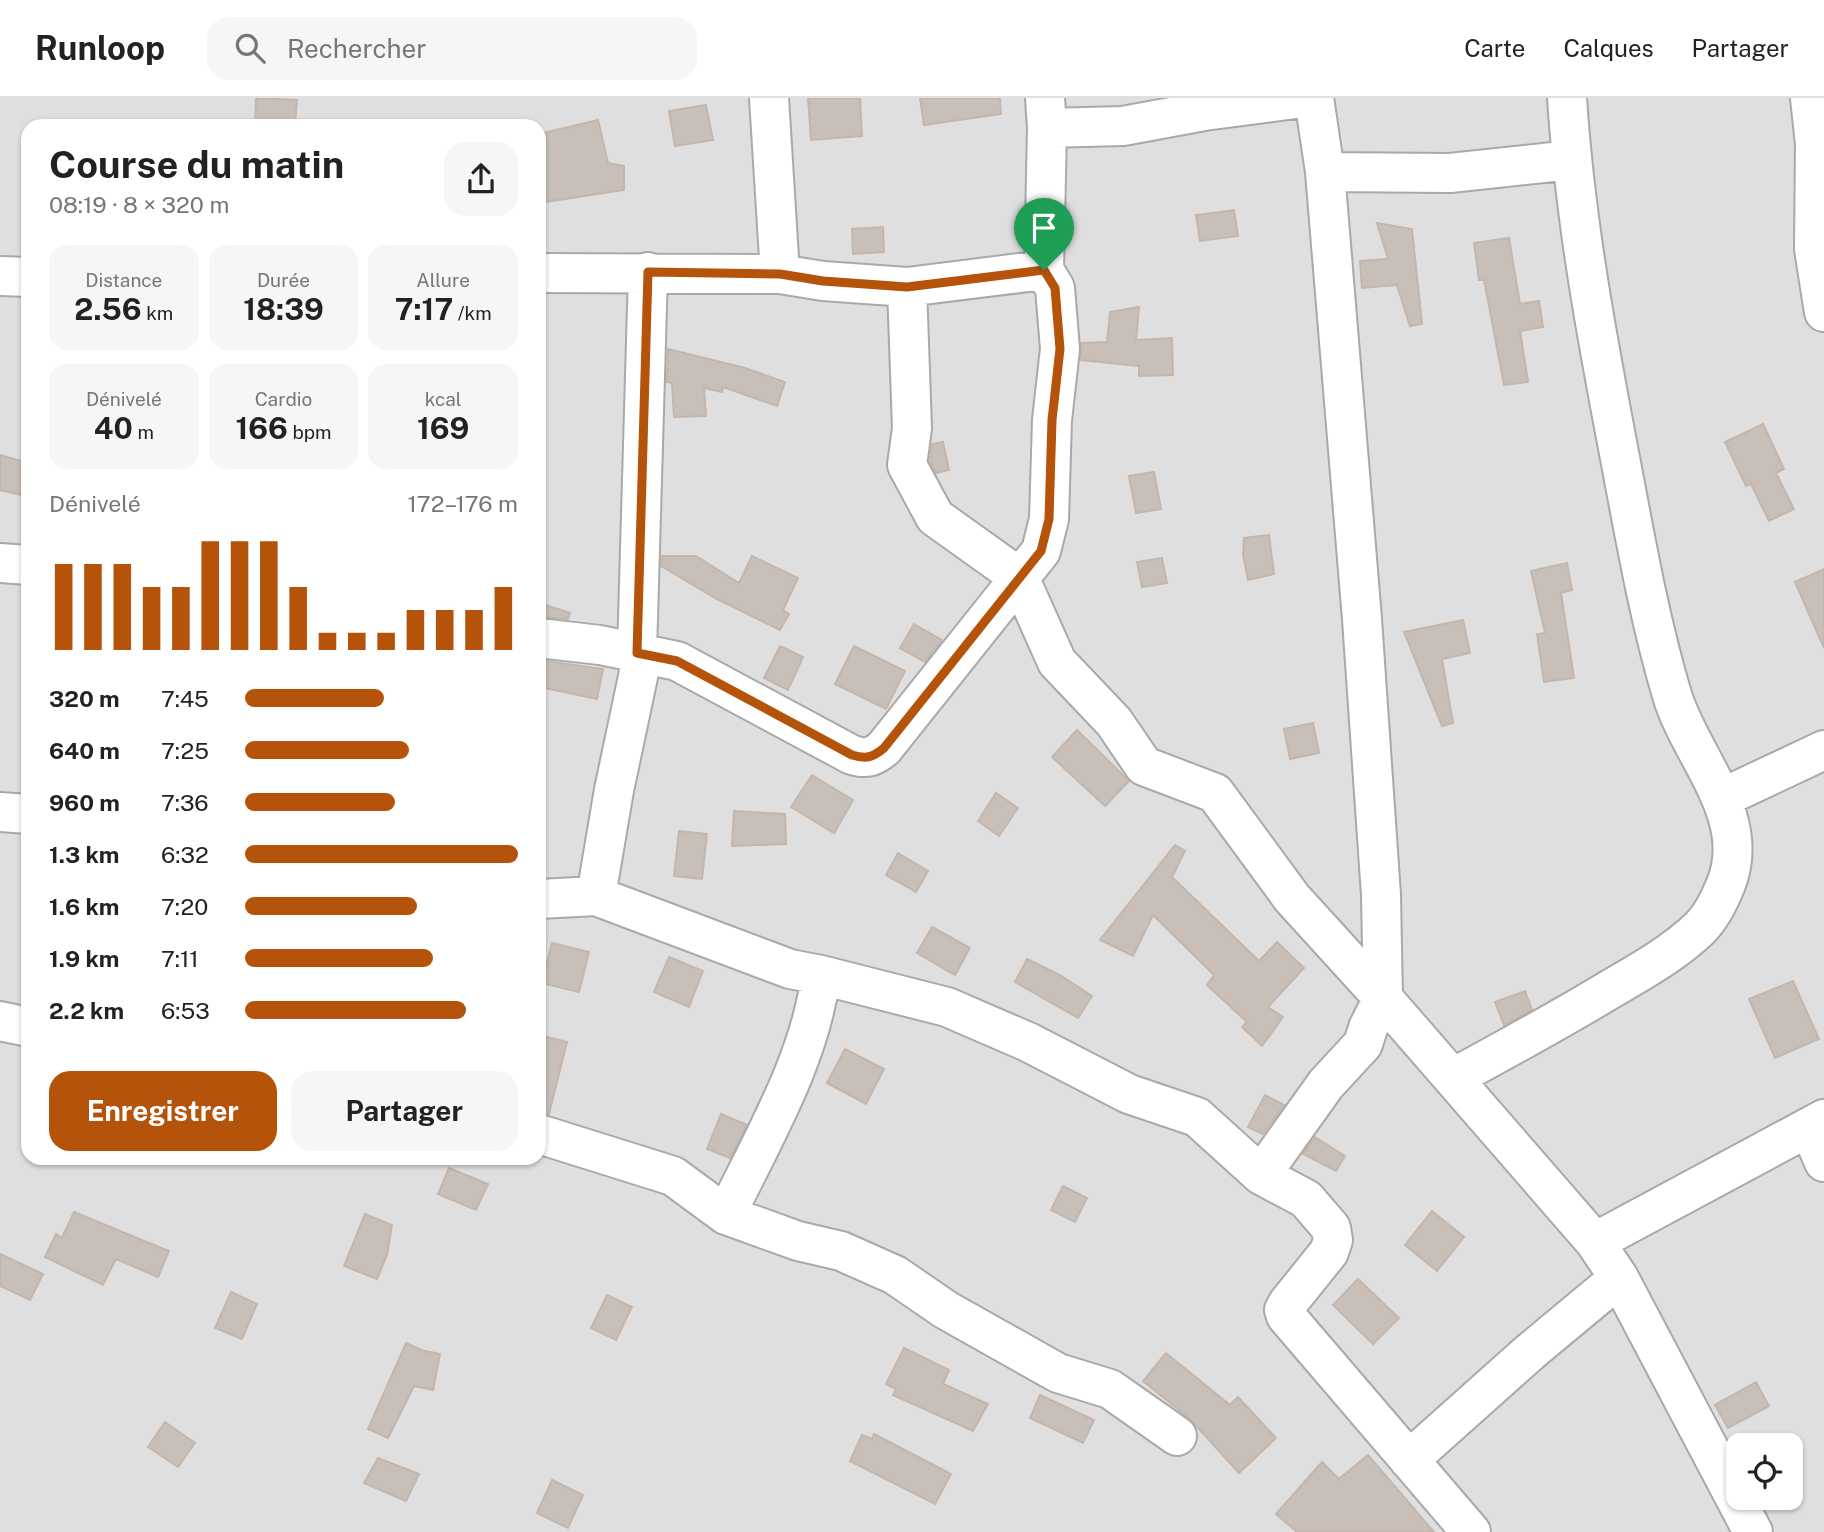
<!DOCTYPE html>
<html lang="fr">
<head>
<meta charset="utf-8">
<style>
	body { margin:0; font-family:"Public Sans",sans-serif; background:#f6f6f6; color:#222; height:100vh; display:flex; flex-direction:column; font-size:26px; white-space:nowrap }
	* { box-sizing:border-box; margin:0 }
	p { font-size:23px; color:#767676 }
	.icon { flex:none; width:38px; height:38px; fill:none; stroke:currentColor; stroke-width:2; stroke-linecap:round; stroke-linejoin:round }
	.map { position:relative; flex:1; overflow:hidden }
	.drawer { position:absolute; left:21px; top:21px; width:525px; height:1046px; display:flex; flex-direction:column; background:#fff; border-radius:21px; box-shadow:0 2px 5px #0004 }
	.drawer>* { flex:none }
	.tools { position:absolute; left:1726px; top:1335px; display:grid; gap:14px }
	.tools a { display:grid; place-items:center; width:77px; height:77px; border-radius:14px; background:#fff; box-shadow:0 2px 5px #0004; font-size:35px }
	.pin { position:absolute; display:grid; place-items:center; width:60px; height:60px; color:#fff; margin:-72px -30px; border-radius:50% 50% 50% 0; rotate:-45deg; box-shadow:0 0 7px #0007 }
	.pin .icon { rotate:45deg }
	.round { display:grid; place-items:center; flex:none; width:74px; height:74px; border-radius:21px; background:#f6f6f6 }
	.head { display:flex; align-items:center; justify-content:space-between; height:119px; padding:0 28px }
	h1 { font-size:38px; font-weight:700; line-height:52px }
	.figures { display:grid; grid-template-columns:repeat(3,1fr); gap:10px; height:119px; padding:7px 28px }
	.figures div { display:grid; align-content:center; border-radius:18px; background:#f6f6f6; text-align:center }
	.figures b { font-size:30px; font-weight:700 }
	.figures small { font-size:19px; font-weight:400 }
	.figures p { font-size:19px }
	.chart { height:196px; padding:14px 28px }
	.chart p { display:flex; justify-content:space-between }
	.chart svg { width:100%; height:126px; margin-top:7px; stroke:#b45309; stroke-width:6 }
	.action { display:flex; gap:14px; margin-top:auto; padding:14px 28px }
	.action a { flex:1; height:80px; border-radius:21px; background:#b45309; color:#fff; font-size:28px; font-weight:700; line-height:80px; text-align:center }
	.action a+a { background:#f6f6f6; color:#222 }
	ul { padding:0 28px; list-style:none; font-size:23px }
	li { display:grid; grid-template-columns:112px 84px 1fr; align-items:center; height:52px }
	li i { height:18px; border-radius:9px; background:#b45309 }
	header { display:flex; align-items:center; gap:42px; box-sizing:border-box; height:98px; padding:0 35px; background:#fff; border-bottom:2px solid #e0e0e0 }
	header strong { font-size:33px }
	nav { display:flex; gap:38px; margin-inline-start:auto; font-size:24px }
	.search { width:490px; height:63px; background:#f6f6f6; display:flex; align-items:center; gap:18px; box-sizing:border-box; padding:0 24px; border-radius:21px; color:#767676; font-size:26px }
	.map>svg:first-child { display:block }
	.residential { fill:#e0dfdf; fill-rule:evenodd }
	.building { fill:#c7bfb8; stroke:#c4b6ab; stroke-width:2 }
	.lines { fill:none; stroke-linecap:round; stroke-linejoin:round }
	.minor-casing { stroke:#a9a9a9; stroke-width:42 }
	.minor { stroke:#fff; stroke-width:38 }
	.route-casing { stroke:#fff; stroke-width:14 }
	.route { stroke:#b45309; stroke-width:9 }
</style>
</head>
<body>
<header>
<strong>Runloop</strong>
<div class="search"><svg class="icon" aria-label="search" viewBox="0 0 24 24"><circle cx="10" cy="10" r="6"/><path d="M15 15l6 6"/></svg>Rechercher</div>
<nav><a>Carte</a><a>Calques</a><a>Partager</a></nav>
</header>
<div class="map">
<svg width="1824" height="1434" viewBox="0 0 1824 1434">
	<rect width="100%" height="100%" fill="#f2efe9"/>
	<path class="residential" d="M 0,0 L 1824,0 L 1824,1434 L 0,1434 ZM 28,28 L 539,28 L 539,1060 L 28,1060 ZM 1738,1348 L 1790,1348 L 1790,1400 L 1738,1400 Z"/>
	<path class="building" d="M 256,0 L 297,2 L 295,28 L 255,28 Z
		M 808,0 L 860,0 L 862,38 L 811,42 Z
		M 920,0 L 1000,0 L 1001,16 L 924,27 Z
		M 706,7 L 713,42 L 675,48 L 669,13 Z
		M 598,22 L 608,65 L 624,68 L 624,92 L 545,104 L 542,89 L 539,88 L 539,36 Z
		M 1234,112 L 1238,138 L 1200,143 L 1196,117 Z
		M 1377,125 L 1412,131 L 1422,226 L 1410,228 L 1397,187 L 1362,190 L 1360,163 L 1388,161 Z
		M 883,129 L 884,154 L 853,156 L 852,131 Z
		M 1509,140 L 1520,206 L 1539,203 L 1543,229 L 1520,233 L 1528,284 L 1504,287 L 1484,182 L 1479,182 L 1474,145 Z
		M 1139,209 L 1136,242 L 1172,240 L 1173,277 L 1139,278 L 1139,268 L 1081,262 L 1081,245 L 1107,244 L 1110,214 Z
		M 668,251 L 745,270 L 785,284 L 777,308 L 723,289 L 722,294 L 704,290 L 706,318 L 674,319 L 672,285 L 667,284 Z
		M 1763,326 L 1784,371 L 1776,375 L 1794,411 L 1769,423 L 1751,386 L 1746,388 L 1725,344 Z
		M 943,344 L 949,372 L 936,375 L 930,363 L 932,346 Z
		M 0,357 L 28,365 L 21,397 L 0,392 Z
		M 1154,374 L 1161,411 L 1136,415 L 1129,378 Z
		M 1269,437 L 1274,476 L 1248,482 L 1243,457 L 1244,440 Z
		M 662,458 L 696,458 L 739,485 L 752,458 L 798,480 L 783,512 L 789,516 L 780,532 L 717,501 L 661,468 Z
		M 1162,460 L 1167,485 L 1142,489 L 1137,464 Z
		M 1567,465 L 1572,492 L 1561,495 L 1574,580 L 1544,584 L 1537,536 L 1545,535 L 1531,473 Z
		M 1824,471 L 1824,550 L 1795,484 Z
		M 539,505 L 570,515 L 568,521 L 539,519 Z
		M 1463,522 L 1470,555 L 1442,561 L 1453,625 L 1442,628 L 1404,534 Z
		M 914,526 L 942,542 L 925,564 L 900,550 Z
		M 780,548 L 803,559 L 788,592 L 764,580 Z
		M 854,548 L 905,573 L 886,611 L 835,586 Z
		M 539,562 L 603,571 L 597,601 L 545,590 L 545,593 L 539,592 Z
		M 1313,625 L 1319,655 L 1290,661 L 1284,631 Z
		M 1077,632 L 1129,683 L 1105,708 L 1052,659 Z
		M 812,677 L 853,702 L 834,735 L 791,709 Z
		M 996,695 L 1018,710 L 999,738 L 978,723 Z
		M 734,713 L 785,716 L 786,746 L 732,748 Z
		M 679,733 L 707,736 L 702,781 L 674,778 Z
		M 1175,747 L 1185,753 L 1172,779 L 1259,863 L 1277,844 L 1304,870 L 1268,909 L 1283,919 L 1262,948 L 1242,929 L 1247,924 L 1207,887 L 1214,877 L 1153,817 L 1133,858 L 1100,842 Z
		M 898,755 L 928,773 L 916,794 L 886,777 Z
		M 932,829 L 970,850 L 955,877 L 917,855 Z
		M 552,845 L 589,854 L 579,894 L 542,885 Z
		M 669,859 L 703,873 L 689,909 L 654,894 Z
		M 1027,861 L 1060,877 L 1092,898 L 1078,920 L 1015,884 Z
		M 1793,883 L 1819,941 L 1775,960 L 1749,901 Z
		M 1525,893 L 1532,912 L 1504,927 L 1495,904 Z
		M 539,937 L 567,944 L 549,1016 L 539,1015 Z
		M 845,951 L 884,971 L 866,1006 L 827,985 Z
		M 1265,997 L 1284,1007 L 1263,1036 L 1248,1029 Z
		M 721,1016 L 747,1027 L 730,1060 L 707,1051 Z
		M 1315,1039 L 1345,1058 L 1336,1073 L 1303,1056 Z
		M 449,1070 L 488,1086 L 476,1112 L 438,1096 Z
		M 1063,1088 L 1087,1100 L 1075,1124 L 1051,1112 Z
		M 1432,1113 L 1464,1139 L 1437,1173 L 1405,1147 Z
		M 74,1114 L 169,1153 L 158,1179 L 116,1161 L 103,1187 L 45,1159 L 56,1136 L 62,1140 Z
		M 365,1116 L 392,1127 L 387,1157 L 377,1181 L 344,1168 Z
		M 0,1156 L 43,1176 L 30,1202 L 0,1188 Z
		M 1358,1181 L 1399,1220 L 1373,1246 L 1333,1207 Z
		M 231,1194 L 257,1206 L 242,1241 L 215,1230 Z
		M 607,1197 L 632,1209 L 616,1242 L 591,1230 Z
		M 406,1245 L 421,1252 L 440,1256 L 433,1292 L 414,1288 L 388,1340 L 368,1331 Z
		M 904,1250 L 949,1272 L 943,1286 L 988,1306 L 973,1333 L 893,1297 L 896,1291 L 886,1286 Z
		M 1166,1255 L 1230,1307 L 1238,1299 L 1276,1340 L 1239,1375 L 1190,1321 L 1143,1283 Z
		M 1756,1284 L 1769,1308 L 1728,1330 L 1715,1307 Z
		M 1040,1297 L 1094,1322 L 1083,1345 L 1030,1320 Z
		M 165,1324 L 195,1345 L 178,1369 L 148,1349 Z
		M 874,1336 L 951,1376 L 935,1406 L 850,1363 L 862,1337 L 872,1341 Z
		M 1368,1357 L 1434,1434 L 1297,1434 L 1276,1416 L 1322,1364 L 1339,1381 Z
		M 378,1360 L 419,1376 L 406,1403 L 364,1385 Z
		M 552,1382 L 583,1397 L 568,1430 L 537,1415 Z"/>
	<g class="lines">
		<defs>
			<path id="minor" d="M 769,0 L 780,176
				M 1810,0 L 1815,46 L 1814,151 L 1824,214
				M 1047,30 L 1123,28 L 1204,13 L 1303,0
				M 1325,74 L 1450,75 L 1571,62
				M 539,175 L 780,176 L 823,183 L 907,189 L 1044,172
				M 0,178 L 28,179
				M 907,189 L 912,330 L 907,367 L 935,419 L 1019,479 L 1057,564 L 1114,624 L 1144,668 L 1215,695 L 1292,800 L 1383,900 L 1595,1144 L 1619,1180 L 1753,1434
				M 0,465 L 28,467
				M 539,540 L 600,547 L 677,563 L 852,657 C 866,661 872,660 884,650 L 1041,453 L 1049,421 L 1052,322 L 1060,251 L 1055,190 L 1044,172 L 1047,30 L 1045,0
				M 1722,700 L 1824,652
				M 0,714 L 28,716
				M 596,798 L 614,692 L 639,574 L 637,555 L 648,174
				M 539,801 L 596,798 L 790,871 L 821,877 L 947,909 L 1028,944 L 1129,996 L 1197,1019 L 1261,1077 L 1306,1101 L 1331,1130 L 1333,1142 L 1329,1154 L 1288,1205 L 1284,1212 L 1286,1218 L 1471,1434
				M 0,923 L 28,929
				M 1453,980 C 1506,951 1558,923 1609,892 C 1640,874 1674,855 1700,830 C 1712,818 1720,801 1726,786 C 1753,718 1690,658 1672,597 C 1649,520 1635,439 1620,360 C 1597,240 1575,122 1567,0
				M 1809,1029 L 1824,1064
				M 539,1036 L 673,1078 L 726,1117 L 798,1143 L 841,1153 L 895,1177 L 946,1212 L 1058,1275 L 1110,1291 L 1177,1338
				M 1261,1077 L 1326,986 L 1363,946 L 1368,930 L 1383,900 L 1381,797 L 1362,521 L 1325,74 L 1314,0
				M 726,1117 C 763,1040 810,962 821,877
				M 1595,1144 L 1824,1021
				M 1409,1362 L 1530,1254 L 1619,1180"/>
		</defs>
		<use href="#minor" class="minor-casing"/>
		<use href="#minor" class="minor"/>
	</g>
	<g class="lines">
		<defs>
			<path id="route" d="M 1044,172 L 1055,190 L 1060,251 L 1052,322 L 1049,421 L 1041,453 L 884,650 C 872,660 866,661 852,657 L 677,563 L 637,555 L 648,174 L 780,176 L 823,183 L 907,189 Z"/>
		</defs>
		<use href="#route" class="route-casing"/>
		<use href="#route" class="route"/>
	</g>
</svg>
<div class="tools">
<a><svg class="icon" aria-label="locate" viewBox="0 0 24 24"><circle cx="12" cy="12" r="6"/><path d="M12 2v4M12 18v4M2 12h4M18 12h4"/></svg></a>
</div>
<div class="pin" style="left:1044px;top:172px;background:#1e9e55"><svg class="icon" aria-label="arrive" viewBox="0 0 24 24"><path d="M6 21V4h12l-3 4 3 4H6"/></svg></div>
<section class="drawer">
<div class="head"><div><h1>Course du matin</h1><p>08:19 · 8 × 320 m</p></div><a class="round"><svg class="icon" aria-label="share" viewBox="0 0 24 24"><path d="M12 15V3M7 8l5-5 5 5M5 13v7h14v-7"/></svg></a></div>
<div class="figures">
<div><p>Distance</p><b>2.56<small> km</small></b></div>
<div><p>Durée</p><b>18:39</b></div>
<div><p>Allure</p><b>7:17<small> /km</small></b></div>
</div>
<div class="figures">
<div><p>Dénivelé</p><b>40<small> m</small></b></div>
<div><p>Cardio</p><b>166<small> bpm</small></b></div>
<div><p>kcal</p><b>169</b></div>
</div>
<div class="chart"><p><span>Dénivelé</span>172–176 m</p>
<svg viewBox="0 0 160 44" preserveAspectRatio="none"><path d="M5 44V14M15 44V14M25 44V14M35 44V22M45 44V22M55 44V6M65 44V6M75 44V6M85 44V22M95 44V38M105 44V38M115 44V38M125 44V30M135 44V30M145 44V30M155 44V22"/></svg>
</div>
<ul>
<li><b>320 m</b>7:45<i style="width:51%"></i></li>
<li><b>640 m</b>7:25<i style="width:60%"></i></li>
<li><b>960 m</b>7:36<i style="width:55%"></i></li>
<li><b>1.3 km</b>6:32<i style="width:100%"></i></li>
<li><b>1.6 km</b>7:20<i style="width:63%"></i></li>
<li><b>1.9 km</b>7:11<i style="width:69%"></i></li>
<li><b>2.2 km</b>6:53<i style="width:81%"></i></li>
</ul>
<div class="action"><a>Enregistrer</a><a>Partager</a></div>
</section>
</div>
</body>
</html>
